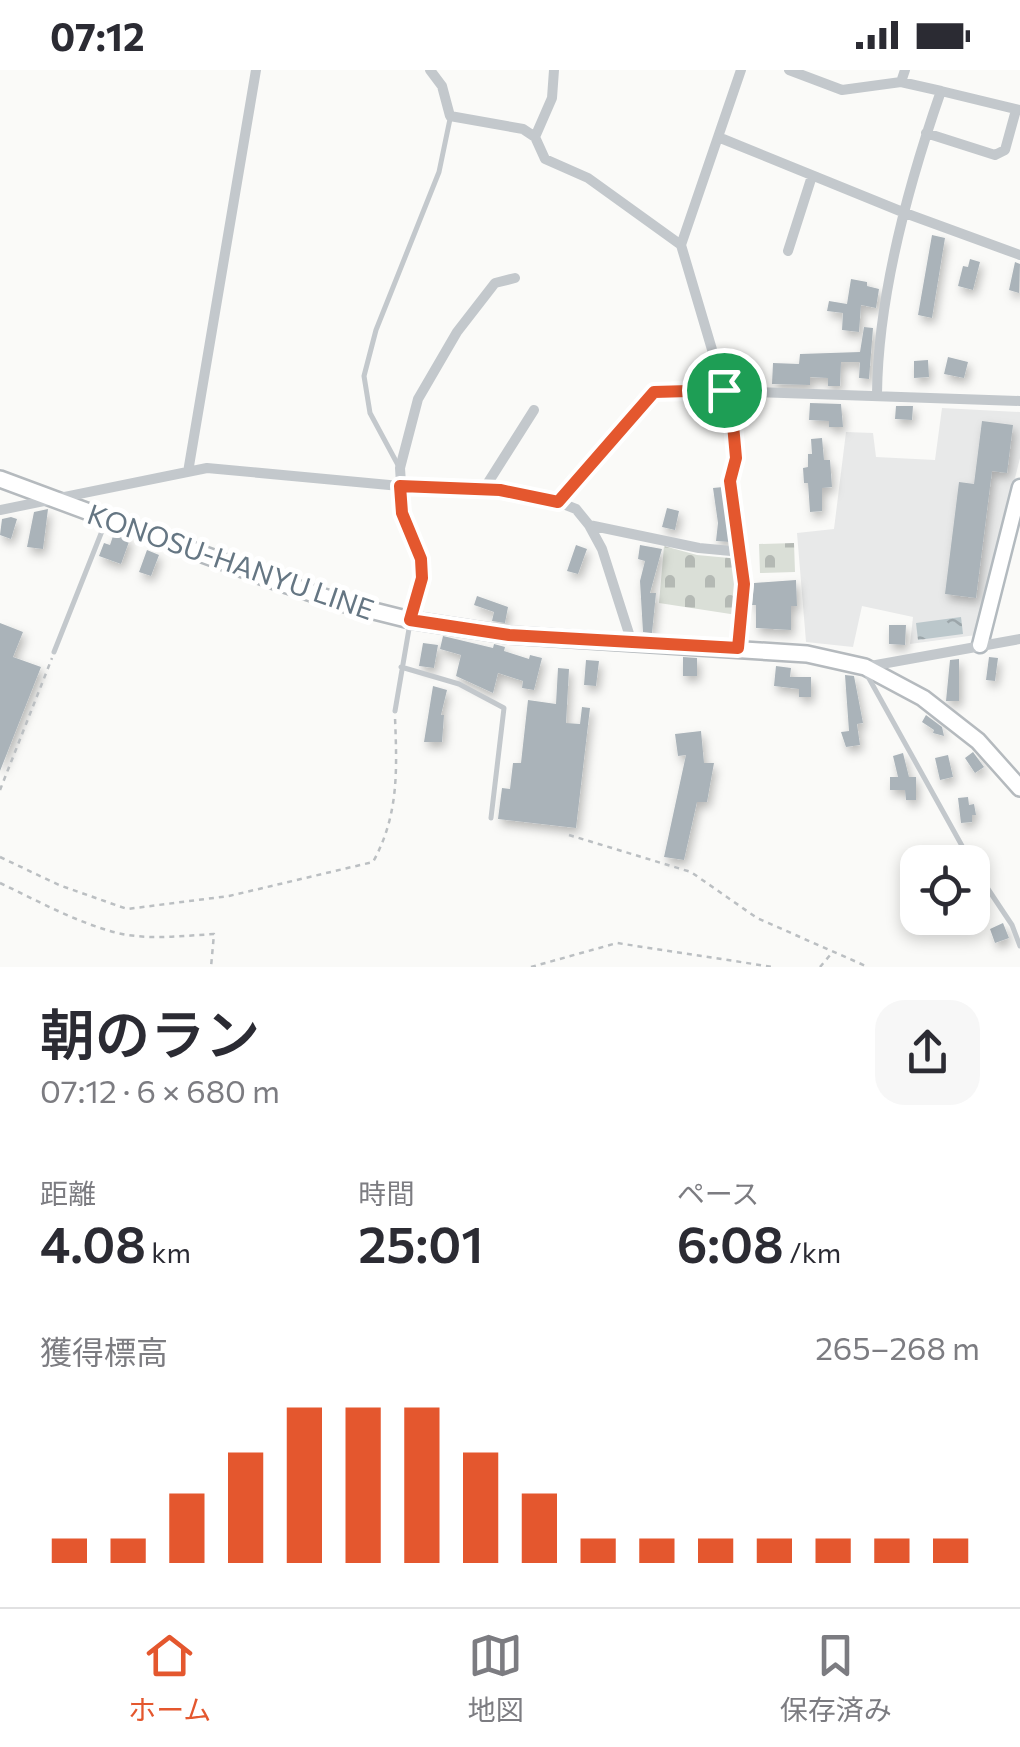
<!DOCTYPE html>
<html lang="ja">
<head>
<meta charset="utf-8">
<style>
	body { margin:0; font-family:Commissioner,"Noto Sans JP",sans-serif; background:#f7f7f7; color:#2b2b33; height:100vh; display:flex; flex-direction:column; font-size:38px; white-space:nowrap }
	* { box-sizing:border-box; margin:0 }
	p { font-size:32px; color:#7c7c81 }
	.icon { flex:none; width:55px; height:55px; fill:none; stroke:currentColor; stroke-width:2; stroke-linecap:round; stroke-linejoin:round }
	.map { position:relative; height:897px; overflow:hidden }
	.side { display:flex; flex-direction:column; background:#fff; flex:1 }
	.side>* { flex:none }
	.tools { position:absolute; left:900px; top:775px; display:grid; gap:20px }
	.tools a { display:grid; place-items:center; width:90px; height:90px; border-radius:20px; background:#fff; box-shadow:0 5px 15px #0003; font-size:50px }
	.pin { position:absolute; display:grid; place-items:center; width:85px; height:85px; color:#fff; margin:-42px; border:5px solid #fff; border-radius:50%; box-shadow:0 2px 10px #0007 }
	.round { display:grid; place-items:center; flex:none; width:105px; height:105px; border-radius:30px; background:#f7f7f7 }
	.headline { display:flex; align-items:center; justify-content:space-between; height:170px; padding:0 40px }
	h1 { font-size:55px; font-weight:600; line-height:75px }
	.figures { display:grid; grid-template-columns:repeat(3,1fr); gap:15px; height:170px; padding:10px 40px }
	.figures div { display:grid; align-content:center }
	.figures b { font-size:50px; font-weight:600 }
	.figures small { font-size:28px; font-weight:400 }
	.figures p { font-size:28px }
	.chart { height:280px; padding:20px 40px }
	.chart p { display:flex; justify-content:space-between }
	.chart svg { width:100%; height:180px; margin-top:10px; stroke:#e4572e; stroke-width:6 }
	.status { display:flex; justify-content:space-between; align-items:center; height:70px; padding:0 50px; background:#fff; direction:ltr }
	.status svg { height:28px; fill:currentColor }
	.dock { display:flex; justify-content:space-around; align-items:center; height:140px; border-top:2px solid #e1e1e2; background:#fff; font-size:28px; color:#7c7c81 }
	.dock a { display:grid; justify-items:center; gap:5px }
	.dock .active { color:#e4572e }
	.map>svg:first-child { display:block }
	.built { fill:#e8e9e9 }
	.cemetery { fill:url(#cemetery-stones) }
	.water { fill:url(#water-ripples) }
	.building { fill:#aab3b9; filter:url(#shadow) }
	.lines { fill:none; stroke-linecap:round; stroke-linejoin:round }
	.secondary-casing { stroke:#b3babf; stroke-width:19 }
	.primary-casing { stroke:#b5babe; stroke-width:20 }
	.path { stroke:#bbbfc2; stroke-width:2.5; stroke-dasharray:5 5; stroke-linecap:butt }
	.lane { stroke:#c3c8cc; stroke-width:5 }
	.street { stroke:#c3c8cc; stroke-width:10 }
	.secondary { stroke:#fff; stroke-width:14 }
	.primary { stroke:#fff; stroke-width:15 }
	.route-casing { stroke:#fff; stroke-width:20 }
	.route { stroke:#e4572e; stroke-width:12 }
	.labels { text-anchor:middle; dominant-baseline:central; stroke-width:10; stroke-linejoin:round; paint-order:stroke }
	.street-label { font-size:28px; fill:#657683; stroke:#fff }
</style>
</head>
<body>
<div class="status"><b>07:12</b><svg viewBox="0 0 49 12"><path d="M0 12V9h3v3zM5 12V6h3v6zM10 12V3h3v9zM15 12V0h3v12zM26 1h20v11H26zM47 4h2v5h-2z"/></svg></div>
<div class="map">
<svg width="1020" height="897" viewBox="0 0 1020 897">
	<defs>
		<pattern id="cemetery-stones" width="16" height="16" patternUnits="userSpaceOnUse" patternTransform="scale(2.5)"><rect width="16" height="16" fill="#dadfd7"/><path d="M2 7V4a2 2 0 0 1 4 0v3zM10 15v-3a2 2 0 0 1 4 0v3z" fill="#b4b9b4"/></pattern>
		<pattern id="water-ripples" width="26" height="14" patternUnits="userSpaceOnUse" patternTransform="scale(2.5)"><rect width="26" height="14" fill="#bbc7cb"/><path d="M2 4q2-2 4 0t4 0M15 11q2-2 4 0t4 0" fill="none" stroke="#9ca6aa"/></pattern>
		<filter id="shadow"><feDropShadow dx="3" dy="5.5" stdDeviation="5" flood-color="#0004"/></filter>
	</defs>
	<rect width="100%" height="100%" fill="#fafaf8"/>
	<path class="built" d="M 942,338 L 1020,342 L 1020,388 L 976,565 L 910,574 L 913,547 L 862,536 L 853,577 L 806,572 L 797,463 L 834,459 L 846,362 L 873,363 L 876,387 L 935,390 Z"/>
	<path class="cemetery" d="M 794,473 L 795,502 L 760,503 L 759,474 Z
		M 664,476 L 697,485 L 740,489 L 737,545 L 659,533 Z"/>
	<path class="water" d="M 961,547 L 963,564 L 918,570 L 916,553 Z"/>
	<path class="building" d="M 932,165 L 945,168 L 932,248 L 918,245 Z
		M 970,189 L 980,192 L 973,220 L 958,216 L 963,196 L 968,197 Z
		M 1015,192 L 1020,194 L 1019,223 L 1009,220 Z
		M 851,209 L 867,212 L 867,216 L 879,219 L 876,238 L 861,235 L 859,262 L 842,260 L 843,243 L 827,241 L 829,231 L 847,234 Z
		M 864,257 L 873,258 L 869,309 L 859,308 L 860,292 L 841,292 L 840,316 L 828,316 L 828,308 L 810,307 L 810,315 L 772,314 L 773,293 L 799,294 L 800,284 L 860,282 Z
		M 948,287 L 968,292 L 964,308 L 944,304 Z
		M 928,290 L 929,307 L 914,308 L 914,291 Z
		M 810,333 L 841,334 L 843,357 L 829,357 L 829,351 L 809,350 Z
		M 896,336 L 913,336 L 912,350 L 895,349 Z
		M 982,351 L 1013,355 L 1007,403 L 992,401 L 976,528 L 945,524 L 959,412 L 974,414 Z
		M 822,368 L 824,390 L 830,390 L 832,417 L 822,418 L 822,441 L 810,442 L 808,413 L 804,413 L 803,398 L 808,397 L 808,384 L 812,384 L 811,369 Z
		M 723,417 L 730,472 L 716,471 L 718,453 L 713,418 Z
		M 667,438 L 679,441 L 675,460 L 662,457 Z
		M 48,439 L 43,479 L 27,477 L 34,442 Z
		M 11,447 L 17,449 L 11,469 L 0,465 L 2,449 Z
		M 114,463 L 130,469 L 121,494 L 99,486 L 104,473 L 110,475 Z
		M 576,475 L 587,479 L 578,504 L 567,501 Z
		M 640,475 L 662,479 L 650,523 L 656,523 L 652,563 L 643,562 L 640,511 L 645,491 L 638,489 Z
		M 147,480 L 159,485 L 151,506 L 139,502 Z
		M 796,510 L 797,536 L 791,536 L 791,560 L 756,558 L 756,535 L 752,535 L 754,513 Z
		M 477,526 L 508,537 L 505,553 L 492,551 L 494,542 L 474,535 Z
		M 0,553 L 23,562 L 13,587 L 41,597 L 0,701 Z
		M 889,555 L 906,555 L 905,575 L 889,574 Z
		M 443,566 L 493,578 L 494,574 L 505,577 L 504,581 L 529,589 L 530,585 L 542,588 L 534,620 L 522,618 L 523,611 L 498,603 L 493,623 L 456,606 L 461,585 L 440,579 Z
		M 423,573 L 438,575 L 434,598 L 419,596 Z
		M 683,587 L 697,588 L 697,606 L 683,606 Z
		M 989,587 L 998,588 L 995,611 L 986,610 Z
		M 959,589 L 959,631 L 946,631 L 950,590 Z
		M 586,590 L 599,591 L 596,616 L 584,615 Z
		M 776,596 L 791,598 L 790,607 L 811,607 L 811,627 L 799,627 L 799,619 L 774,616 Z
		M 558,598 L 569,599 L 566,653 L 580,654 L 582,637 L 590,638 L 576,758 L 498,749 L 502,718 L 510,719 L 513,693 L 521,693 L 528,630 L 556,634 Z
		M 845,605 L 854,606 L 863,653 L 857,654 L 860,675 L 846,677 L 841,662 L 849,661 Z
		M 433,616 L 447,620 L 441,645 L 444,645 L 442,672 L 424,672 Z
		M 926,645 L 942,657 L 944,666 L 933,663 L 934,660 L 922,652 Z
		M 701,661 L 704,693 L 714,693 L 707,732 L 697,732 L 684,790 L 664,787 L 686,685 L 678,686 L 675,664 Z
		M 973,682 L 984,697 L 975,703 L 965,688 Z
		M 903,683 L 909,707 L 916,707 L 916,730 L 906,730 L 905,720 L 890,720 L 890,707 L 898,707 L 893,686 Z
		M 948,685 L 953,707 L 940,710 L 935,688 Z
		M 968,727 L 969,735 L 974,734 L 976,745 L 972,745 L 972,752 L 961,753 L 958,728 Z
		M 1003,853 L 1009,868 L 995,873 L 990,859 Z"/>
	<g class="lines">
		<defs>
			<path id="secondary" d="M 980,575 L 1020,417"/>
			<path id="primary" d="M 0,409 L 275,511 L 342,533 L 410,550 L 509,565 L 807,584 L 865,597 L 923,628 L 978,671 L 1020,718"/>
		</defs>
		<use href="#secondary" class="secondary-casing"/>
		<use href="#primary" class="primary-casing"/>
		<path class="path" d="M 0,720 L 52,588
			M 569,765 L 691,802 L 757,848 L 868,897
			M 0,787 L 59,815 L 127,839 L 229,826 L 373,792 C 399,745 397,700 395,647
			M 0,813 C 36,830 72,850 110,861 C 143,871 180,866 214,864 L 211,897
			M 531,897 L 617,873 L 773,897
			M 820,897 L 831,884"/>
		<path class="lane" d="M 398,395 L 370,343 L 364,306 L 376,260 L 439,102 L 450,49
			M 54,582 L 106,451
			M 401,597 L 459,614 L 504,638 L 491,748
			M 866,603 L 971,792
			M 395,641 L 410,553
			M 972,795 L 1012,855 L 1020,876"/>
		<path class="street" d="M 430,0 L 442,16 L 450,46 L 523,59 L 535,67
			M 554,0 L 552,28 L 535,67 L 545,89 L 588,108 L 681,175
			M 741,0 L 718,67 L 905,143 L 1020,185
			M 789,0 L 842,20 L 901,12
			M 941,21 L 1019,40
			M 926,63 L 995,85 L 1005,80 L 1016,40
			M 718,67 L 681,175 L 724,320 L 729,321 L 735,387 L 731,411 L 745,514 L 738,578
			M 788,181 L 812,106
			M 729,321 L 1020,331
			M 877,324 C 878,226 909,113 941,21 L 901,12 L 905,0
			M 188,402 L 256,0
			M 484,419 L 534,340
			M 558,432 L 654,323 L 724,320
			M 0,440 L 207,398 L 400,416 L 500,420 L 558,432 L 576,439 L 589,455 L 602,479 L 632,573
			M 589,455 L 699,478 L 742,482
			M 410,550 L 421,508 L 421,489 L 403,443 L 400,398 L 418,329 L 457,262 L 495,213 L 515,208
			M 865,597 L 1020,569"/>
		<use href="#secondary" class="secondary"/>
		<use href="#primary" class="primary"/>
	</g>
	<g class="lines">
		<defs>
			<path id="route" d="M 724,320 L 730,321 L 736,388 L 730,411 L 744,514 L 738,578 L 509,565 L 410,550 L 422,508 L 421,489 L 402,443 L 400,416 L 500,420 L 558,432 L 654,322 Z"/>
		</defs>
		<use href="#route" class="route-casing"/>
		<use href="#route" class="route"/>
	</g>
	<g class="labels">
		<g class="street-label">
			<text transform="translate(231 491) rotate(19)">KONOSU-HANYU LINE</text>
		</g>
	</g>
</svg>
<div class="tools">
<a><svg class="icon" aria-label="locate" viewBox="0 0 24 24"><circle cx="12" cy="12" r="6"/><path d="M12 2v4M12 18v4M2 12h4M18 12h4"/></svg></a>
</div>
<div class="pin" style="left:724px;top:320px;background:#1e9e55"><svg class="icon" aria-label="arrive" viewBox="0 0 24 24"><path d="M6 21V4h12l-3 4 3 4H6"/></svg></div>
</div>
<section class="side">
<div class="headline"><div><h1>朝のラン</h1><p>07:12 · 6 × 680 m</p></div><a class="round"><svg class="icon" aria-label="share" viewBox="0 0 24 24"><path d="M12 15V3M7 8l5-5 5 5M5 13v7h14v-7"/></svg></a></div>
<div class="figures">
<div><p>距離</p><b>4.08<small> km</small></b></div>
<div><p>時間</p><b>25:01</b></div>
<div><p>ペース</p><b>6:08<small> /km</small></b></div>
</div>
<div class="chart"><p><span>獲得標高</span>265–268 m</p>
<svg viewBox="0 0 160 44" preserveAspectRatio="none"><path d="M5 44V38M15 44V38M25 44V27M35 44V17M45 44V6M55 44V6M65 44V6M75 44V17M85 44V27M95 44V38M105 44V38M115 44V38M125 44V38M135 44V38M145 44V38M155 44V38"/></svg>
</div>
</section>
<nav class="dock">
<a class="active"><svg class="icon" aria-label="home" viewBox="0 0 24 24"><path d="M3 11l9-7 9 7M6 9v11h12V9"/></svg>ホーム</a>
<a><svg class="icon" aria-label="map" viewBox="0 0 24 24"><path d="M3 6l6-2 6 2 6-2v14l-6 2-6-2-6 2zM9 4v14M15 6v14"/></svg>地図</a>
<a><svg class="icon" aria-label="saved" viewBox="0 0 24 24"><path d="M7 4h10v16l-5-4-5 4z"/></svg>保存済み</a>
</nav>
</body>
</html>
